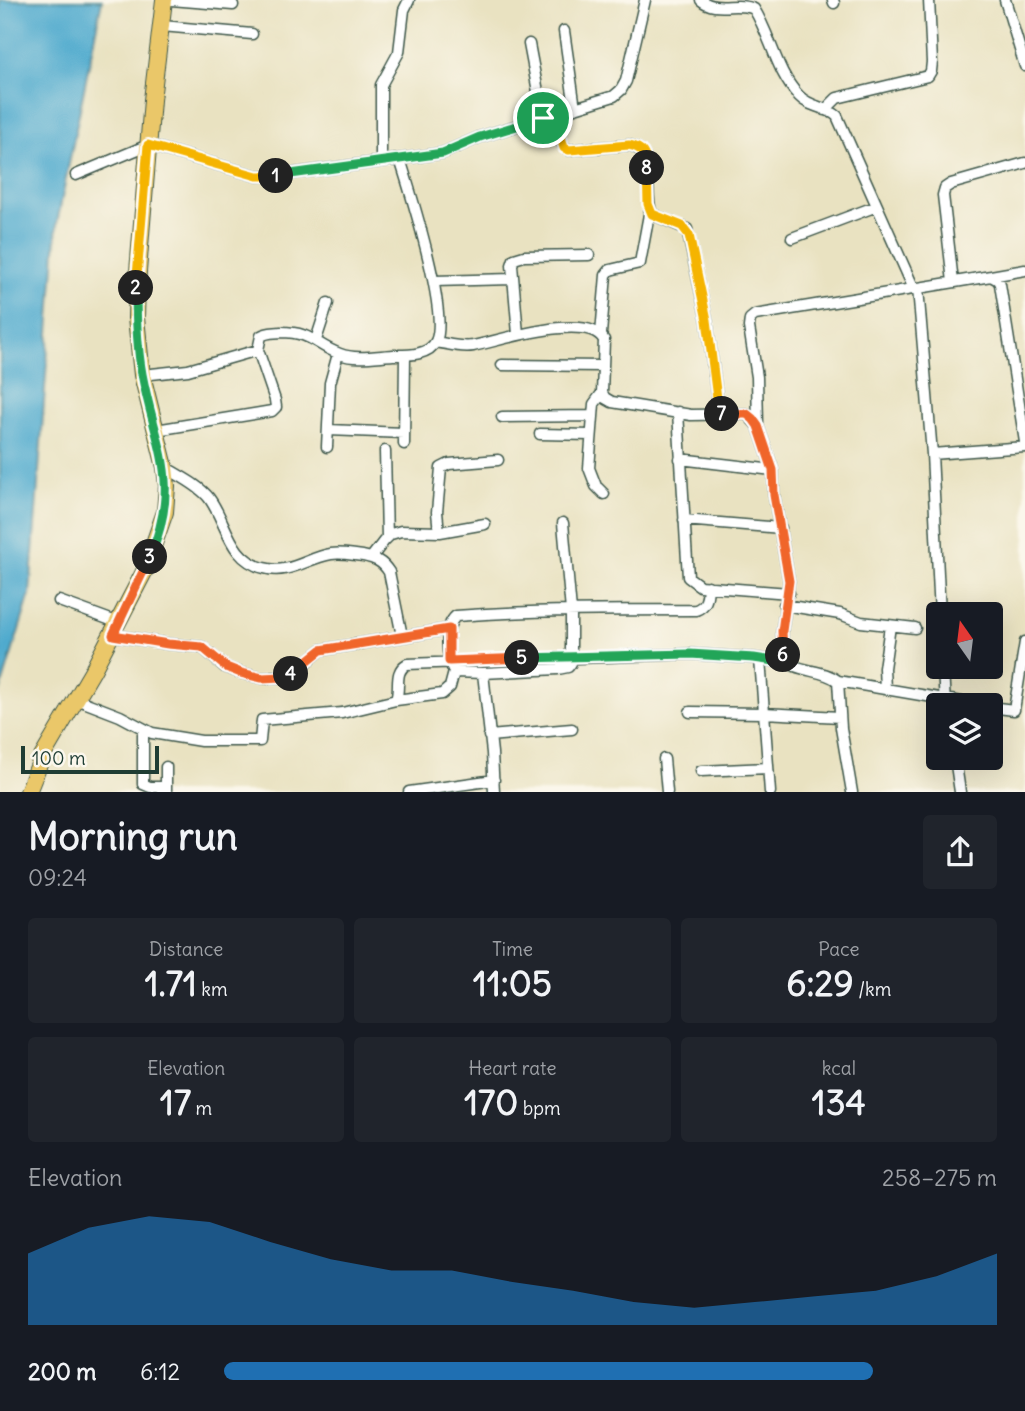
<!DOCTYPE html>
<html lang="en">
<head>
<meta charset="utf-8">
<style>
	body { margin:0; font-family:Delius,sans-serif; background:#20242c; color:#f1f3f6; height:100vh; display:flex; flex-direction:column; font-size:26px; white-space:nowrap }
	* { box-sizing:border-box; margin:0 }
	p { font-size:23px; color:#9ea1a6 }
	.icon { flex:none; width:38px; height:38px; fill:none; stroke:currentColor; stroke-width:2; stroke-linecap:round; stroke-linejoin:round }
	.map { position:relative; height:792px; overflow:hidden }
	.drawer { display:flex; flex-direction:column; background:#171b24; flex:1 }
	.drawer>* { flex:none }
	.needle { width:46px; rotate:346deg }
	.controls { position:absolute; left:926px; top:602px; display:grid; gap:14px }
	.controls a { display:grid; place-items:center; width:77px; height:77px; border-radius:7px; background:#171b24; box-shadow:0 7px 28px #0002; font-size:35px }
	.scale { position:absolute; left:21px; bottom:18px; width:138px; box-sizing:border-box; padding-left:7px; border:4px solid #1f3d34; border-top:0; font-size:19px; line-height:24px; white-space:nowrap; color:#1f3d34; -webkit-text-stroke:5px #fbf7ec; paint-order:stroke }
	.pin { position:absolute; display:grid; place-items:center; width:60px; height:60px; color:#fff; margin:-30px; border:4px solid #fff; border-radius:50%; box-shadow:0 2px 7px #0007 }
	.km { position:absolute; width:35px; height:35px; margin:-18px; border-radius:50%; background:#222; color:#fff; font-size:19px; line-height:35px; text-align:center }
	.round { display:grid; place-items:center; flex:none; width:74px; height:74px; border-radius:7px; background:#20242c }
	.overview { display:flex; align-items:center; justify-content:space-between; height:119px; padding:0 28px }
	h1 { font-size:38px; font-weight:700; line-height:52px }
	.figures { display:grid; grid-template-columns:repeat(3,1fr); gap:10px; height:119px; padding:7px 28px }
	.figures div { display:grid; align-content:center; border-radius:7px; background:#20242c; text-align:center }
	.figures b { font-size:35px; font-weight:700 }
	.figures small { font-size:19px; font-weight:400 }
	.figures p { font-size:19px }
	.chart { height:196px; padding:14px 28px }
	.chart p { display:flex; justify-content:space-between }
	.chart svg { width:100%; height:126px; margin-top:7px; fill:#1f6fb2; opacity:.7 }
	ul { padding:0 28px; list-style:none; font-size:23px }
	li { display:grid; grid-template-columns:112px 84px 1fr; align-items:center; height:52px }
	li i { height:18px; border-radius:9px; background:#1f6fb2 }
	.map>svg:first-child { display:block }
	.water { fill:#50aace; stroke:#387481; stroke-width:2 }
	.lines { fill:none; stroke-linecap:round; stroke-linejoin:round }
	.minor-casing { stroke:#3d5649; stroke-width:13 }
	.primary-casing { stroke:#3d5649; stroke-width:18 }
	.minor { stroke:#fff; stroke-width:10 }
	.primary { stroke:#eac769; stroke-width:16 }
	.split-1-casing { stroke:#fff; stroke-width:14 }
	.split-2-casing { stroke:#fff; stroke-width:14 }
	.split-3-casing { stroke:#fff; stroke-width:14 }
	.split-4-casing { stroke:#fff; stroke-width:14 }
	.split-5-casing { stroke:#fff; stroke-width:14 }
	.split-6-casing { stroke:#fff; stroke-width:14 }
	.split-7-casing { stroke:#fff; stroke-width:14 }
	.split-8-casing { stroke:#fff; stroke-width:14 }
	.split-9-casing { stroke:#fff; stroke-width:14 }
	.split-1 { stroke:#22a559; stroke-width:9 }
	.split-2 { stroke:#f5b400; stroke-width:9 }
	.split-3 { stroke:#22a559; stroke-width:9 }
	.split-4 { stroke:#f0652b; stroke-width:9 }
	.split-5 { stroke:#f0652b; stroke-width:9 }
	.split-6 { stroke:#22a559; stroke-width:9 }
	.split-7 { stroke:#f0652b; stroke-width:9 }
	.split-8 { stroke:#f5b400; stroke-width:9 }
	.split-9 { stroke:#f5b400; stroke-width:9 }
</style>
</head>
<body>
<div class="map">
<svg width="1025" height="792" viewBox="0 0 1025 792">
	<rect width="100%" height="100%" fill="#fbf7ec"/>
	<filter id="ink" filterUnits="userSpaceOnUse"><feTurbulence type="fractalNoise" baseFrequency=".0143" numOctaves="2"/><feDisplacementMap in="SourceGraphic" scale="14" xChannelSelector="R" yChannelSelector="G"/><feConvolveMatrix kernelMatrix="1 2 1 2 8 2 1 2 1" color-interpolation-filters="sRGB"/></filter>
	<filter id="wash" filterUnits="userSpaceOnUse"><feTurbulence type="fractalNoise" baseFrequency=".00686" numOctaves="4" result="noise"/><feDisplacementMap in="SourceGraphic" scale="28" xChannelSelector="R" yChannelSelector="G"/><feGaussianBlur stdDeviation="1.57" result="paint"/><feColorMatrix in="noise" values="0 0 0 0 0 0 0 0 0 0 0 0 0 0 0 0 0 1.4 0 .05"/><feComposite in="paint" operator="in"/></filter>
	<g filter="url(#wash)">
		<rect width="100%" height="100%" fill="#e9e2c1"/>
		<path class="water" d="M 0,0 L 102,0 L 57,223 L 30,594 L 0,692 Z"/>
	</g>
	<g filter="url(#ink)">
		<g class="lines">
			<defs>
				<path id="minor" d="M 171,0 L 233,5
					M 701,0 C 716,13 737,1 754,9 C 771,36 776,72 799,96 C 810,108 826,106 837,116 L 914,289
					M 833,0 L 834,3
					M 1005,0 L 1025,66
					M 162,26 L 252,34
					M 564,31 L 575,108
					M 529,44 L 543,118
					M 825,110 L 837,98 L 928,76 L 931,71 L 932,62 L 929,0
					M 555,115 C 557,126 558,145 569,150 L 629,145 C 660,152 642,192 652,214 L 687,229 L 707,320 L 719,414
					M 381,161 L 381,85 L 399,52 L 404,10 L 409,0
					M 76,175 L 148,145 L 257,176 L 282,175 L 443,153 L 480,137 L 614,96 L 621,90 L 626,81 L 645,0
					M 792,238 L 877,206
					M 991,276 L 1025,270
					M 434,281 L 513,279
					M 953,282 L 943,195 L 945,188 L 951,184 L 1025,163
					M 918,288 L 932,454 L 940,614
					M 518,334 L 512,265 L 514,259 L 524,256 L 589,255
					M 601,334 L 606,275 L 610,270 L 640,263 L 650,209
					M 316,340 L 328,303
					M 436,342 C 448,344 461,348 473,346 C 499,341 588,311 604,340 L 602,393 L 605,398 L 612,402 L 691,415 L 747,414 L 758,426 L 773,470 L 774,495 L 789,581 L 782,631 L 783,657 C 794,673 822,668 838,681 L 841,728 L 852,792
					M 502,365 L 603,366
					M 142,375 L 188,370 L 258,350
					M 602,393 L 594,404 L 589,468 L 596,486 L 604,494
					M 678,412 L 688,577 L 700,586 L 789,593
					M 502,417 L 593,416
					M 758,426 L 757,377 L 749,327 L 750,319 L 755,315 L 991,276 L 998,280 L 1000,284 L 1025,442
					M 156,430 L 272,411 L 276,407 L 275,400 L 258,350 L 261,336 C 267,332 274,333 281,332 C 312,332 315,345 340,354 C 355,360 376,356 393,355 C 407,355 429,356 436,341 C 449,313 410,191 400,159
					M 328,430 L 404,433
					M 540,434 L 591,435
					M 404,444 L 405,355
					M 327,447 L 330,383 L 338,354
					M 385,451 L 387,538
					M 932,454 L 1025,447
					M 680,459 L 773,470
					M 165,467 C 179,476 199,485 209,498 C 227,522 229,560 264,568 C 289,575 307,558 331,554 C 342,552 352,555 363,556 C 376,559 382,561 389,572 L 402,636
					M 684,520 L 781,528
					M 563,523 L 571,611 L 571,663 L 568,667 L 558,669 L 483,673 L 454,672 C 447,658 443,627 456,616 C 536,610 616,610 696,610 C 708,605 707,597 708,586
					M 439,532 L 437,512 L 441,468 L 449,464 L 498,460
					M 371,558 L 384,541 L 391,534 L 401,531 L 440,532 L 485,524
					M 59,601 L 119,623
					M 784,605 L 840,614 L 861,622 L 915,628
					M 113,635 L 168,644 L 202,647 L 225,667 L 241,673 L 262,678 L 283,677 L 292,674 L 321,650 L 449,629
					M 760,659 L 770,792
					M 943,667 L 945,705
					M 483,673 L 492,753 L 494,792
					M 838,681 L 980,705
					M 885,689 L 884,668 L 890,626
					M 76,699 L 120,716 L 152,733 L 201,741 L 260,741 L 262,720 L 342,713 L 396,700 C 401,687 393,672 407,664 L 690,654 L 754,658 L 787,663
					M 396,700 L 442,694 L 450,687 L 454,672
					M 990,707 L 1014,710 L 1025,642
					M 690,712 L 764,713 L 840,717
					M 143,729 L 143,784 L 150,787 L 166,787
					M 489,736 L 572,729
					M 955,758 L 960,792
					M 664,759 L 667,792
					M 701,771 L 768,768
					M 166,792 L 166,767
					M 409,792 L 494,780"/>
				<path id="primary" d="M 28,792 L 42,757 L 92,672 L 144,572 L 165,512 L 167,486 L 165,467 L 142,375 L 136,318 L 137,284 L 152,100 L 164,0"/>
			</defs>
			<use href="#minor" class="minor-casing"/>
			<use href="#primary" class="primary-casing"/>
			<use href="#minor" class="minor"/>
			<use href="#primary" class="primary"/>
		</g>
	</g>
	<g class="lines" filter="url(#ink)">
		<defs>
			<path id="split-1" d="M 276,176 L 443,153 L 480,137 L 543,118"/>
			<path id="split-2" d="M 136,288 L 148,145 L 257,176 L 276,176"/>
			<path id="split-3" d="M 136,288 C 136,317 137,346 142,374 C 156,449 182,479 150,557"/>
			<path id="split-4" d="M 150,557 L 113,635 L 168,644 L 202,647 L 226,667 L 241,673 L 262,678 L 282,677 L 291,674"/>
			<path id="split-5" d="M 291,674 L 321,650 L 449,629 L 449,661 L 522,658"/>
			<path id="split-6" d="M 522,658 L 690,654 L 754,658 L 787,663 L 783,655"/>
			<path id="split-7" d="M 722,414 L 747,414 L 753,419 L 758,426 L 773,470 L 774,495 L 789,581 L 782,631 L 783,655"/>
			<path id="split-8" d="M 647,168 L 648,204 L 652,214 L 682,226 L 689,235 L 707,320 L 719,414 L 722,414"/>
			<path id="split-9" d="M 543,118 L 555,115 L 564,148 L 569,150 L 629,145 C 643,148 646,154 647,168"/>
		</defs>
		<use href="#split-1" class="split-1-casing"/>
		<use href="#split-2" class="split-2-casing"/>
		<use href="#split-3" class="split-3-casing"/>
		<use href="#split-4" class="split-4-casing"/>
		<use href="#split-5" class="split-5-casing"/>
		<use href="#split-6" class="split-6-casing"/>
		<use href="#split-7" class="split-7-casing"/>
		<use href="#split-8" class="split-8-casing"/>
		<use href="#split-9" class="split-9-casing"/>
		<use href="#split-1" class="split-1"/>
		<use href="#split-2" class="split-2"/>
		<use href="#split-3" class="split-3"/>
		<use href="#split-4" class="split-4"/>
		<use href="#split-5" class="split-5"/>
		<use href="#split-6" class="split-6"/>
		<use href="#split-7" class="split-7"/>
		<use href="#split-8" class="split-8"/>
		<use href="#split-9" class="split-9"/>
	</g>
</svg>
<div class="controls">
<a><svg class="needle" viewBox="-14 -14 28 28"><path d="M0-13l5 13h-10z" fill="#e53935"/><path d="M0 13l5-13h-10z" fill="#9ea1a6"/></svg></a>
<a><svg class="icon" aria-label="layers" viewBox="0 0 24 24"><path d="M12 4l9 5-9 5-9-5zM3 14l9 5 9-5"/></svg></a>
</div>
<div class="scale">100 m</div>
<div class="pin" style="left:543px;top:118px;background:#1e9e55"><svg class="icon" aria-label="arrive" viewBox="0 0 24 24"><path d="M6 21V4h12l-3 4 3 4H6"/></svg></div>
<b class="km" style="left:276px;top:176px">1</b>
<b class="km" style="left:136px;top:288px">2</b>
<b class="km" style="left:150px;top:557px">3</b>
<b class="km" style="left:291px;top:674px">4</b>
<b class="km" style="left:522px;top:658px">5</b>
<b class="km" style="left:783px;top:655px">6</b>
<b class="km" style="left:722px;top:414px">7</b>
<b class="km" style="left:647px;top:168px">8</b>
</div>
<section class="drawer">
<div class="overview"><div><h1>Morning run</h1><p>09:24</p></div><a class="round"><svg class="icon" aria-label="share" viewBox="0 0 24 24"><path d="M12 15V3M7 8l5-5 5 5M5 13v7h14v-7"/></svg></a></div>
<div class="figures">
<div><p>Distance</p><b>1.71<small> km</small></b></div>
<div><p>Time</p><b>11:05</b></div>
<div><p>Pace</p><b>6:29<small> /km</small></b></div>
</div>
<div class="figures">
<div><p>Elevation</p><b>17<small> m</small></b></div>
<div><p>Heart rate</p><b>170<small> bpm</small></b></div>
<div><p>kcal</p><b>134</b></div>
</div>
<div class="chart"><p><span>Elevation</span>258–275 m</p>
<svg viewBox="0 0 160 44" preserveAspectRatio="none"><path d="M0 44V19L10 10L20 6L30 8L40 15L50 21L60 25L70 25L80 29L90 32L100 36L110 38L120 36L130 34L140 32L150 27L160 19V44z"/></svg>
</div>
<ul>
<li><b>200 m</b>6:12<i style="width:84%"></i></li>
</ul>
</section>
</body>
</html>
